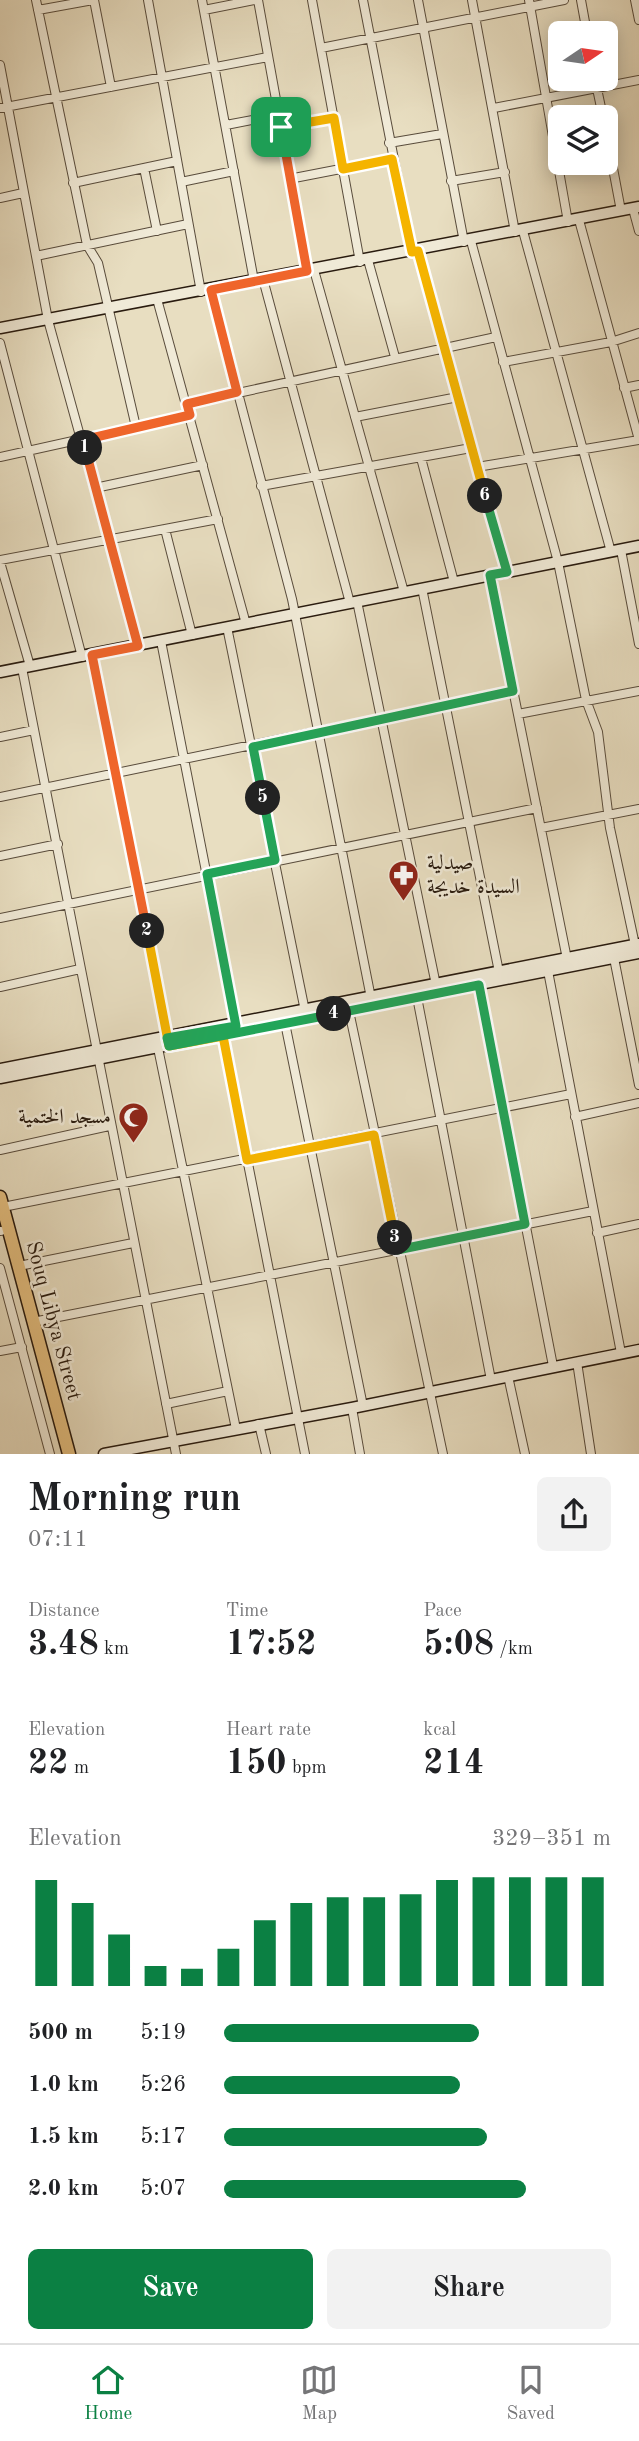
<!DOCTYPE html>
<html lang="en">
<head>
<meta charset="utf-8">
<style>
	body { margin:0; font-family:"Old Standard TT",Amiri,serif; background:#f2f2f2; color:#202124; height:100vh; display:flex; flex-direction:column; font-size:26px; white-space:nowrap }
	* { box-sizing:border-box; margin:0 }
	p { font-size:23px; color:#757577 }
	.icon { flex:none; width:38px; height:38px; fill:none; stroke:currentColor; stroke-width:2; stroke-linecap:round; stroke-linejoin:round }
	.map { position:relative; height:1454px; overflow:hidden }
	.side { display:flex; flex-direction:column; background:#fff; flex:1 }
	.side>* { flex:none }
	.needle { width:46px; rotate:77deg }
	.controls { position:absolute; left:548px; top:21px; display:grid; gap:14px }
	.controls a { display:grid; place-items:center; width:70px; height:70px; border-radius:10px; background:#fff; box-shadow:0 4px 18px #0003; font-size:35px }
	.pin { position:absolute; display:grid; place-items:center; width:60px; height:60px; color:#fff; margin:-30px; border-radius:14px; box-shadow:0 4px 10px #0006 }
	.km { position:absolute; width:35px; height:35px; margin:-18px; border-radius:50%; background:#222; color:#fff; font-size:19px; line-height:35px; text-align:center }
	.round { display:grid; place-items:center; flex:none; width:74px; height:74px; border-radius:10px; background:#f2f2f2 }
	.overview { display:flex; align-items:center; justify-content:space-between; height:119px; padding:0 28px }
	h1 { font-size:38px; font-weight:800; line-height:52px }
	.metrics { display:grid; grid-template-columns:repeat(3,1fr); gap:10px; height:119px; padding:7px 28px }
	.metrics div { display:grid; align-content:center }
	.metrics b { font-size:35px; font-weight:800 }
	.metrics small { font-size:19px; font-weight:400 }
	.metrics p { font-size:19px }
	.chart { height:196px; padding:14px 28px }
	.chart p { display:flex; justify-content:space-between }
	.chart svg { width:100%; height:126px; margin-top:7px; stroke:#0b8043; stroke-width:6 }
	.primary-button { display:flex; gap:14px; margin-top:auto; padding:14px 28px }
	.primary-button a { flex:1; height:80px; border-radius:10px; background:#0b8043; color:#fff; font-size:28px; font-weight:800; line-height:80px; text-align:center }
	.primary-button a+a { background:#f2f2f2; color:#202124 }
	ul { padding:0 28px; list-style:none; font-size:23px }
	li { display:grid; grid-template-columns:112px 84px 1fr; align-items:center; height:52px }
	li i { height:18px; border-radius:9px; background:#0b8043 }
	.tab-bar { display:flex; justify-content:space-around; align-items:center; height:98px; border-top:2px solid #e0e0e0; background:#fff; font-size:19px; color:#757577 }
	.tab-bar a { display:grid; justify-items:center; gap:4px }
	.tab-bar .on { color:#0b8043 }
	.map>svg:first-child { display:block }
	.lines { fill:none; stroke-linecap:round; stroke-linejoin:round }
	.street-casing { stroke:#594c3c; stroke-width:10 }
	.secondary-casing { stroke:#291b0f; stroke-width:13 }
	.primary-casing { stroke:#291b0f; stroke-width:15 }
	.street { stroke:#f0ead7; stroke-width:8 }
	.secondary { stroke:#f0ead7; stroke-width:10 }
	.primary { stroke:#e4bf80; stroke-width:12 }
	.split-1-casing { stroke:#fff; stroke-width:14 }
	.split-2-casing { stroke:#fff; stroke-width:14 }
	.split-3-casing { stroke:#fff; stroke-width:14 }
	.split-4-casing { stroke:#fff; stroke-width:14 }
	.split-5-casing { stroke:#fff; stroke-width:14 }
	.split-6-casing { stroke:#fff; stroke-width:14 }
	.split-7-casing { stroke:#fff; stroke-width:14 }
	.split-1 { stroke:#f0652b; stroke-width:9 }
	.split-2 { stroke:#f0652b; stroke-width:9 }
	.split-3 { stroke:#f5b400; stroke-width:9 }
	.split-4 { stroke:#22a559; stroke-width:9 }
	.split-5 { stroke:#22a559; stroke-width:9 }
	.split-6 { stroke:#22a559; stroke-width:9 }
	.split-7 { stroke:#f5b400; stroke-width:9 }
	.labels { text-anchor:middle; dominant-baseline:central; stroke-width:5; stroke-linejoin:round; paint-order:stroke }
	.poi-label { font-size:21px; fill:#291b0f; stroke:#f0ead7; text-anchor:start }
	.street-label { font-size:21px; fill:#291b0f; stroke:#f0ead7 }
</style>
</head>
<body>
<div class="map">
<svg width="639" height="1454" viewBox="0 0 639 1454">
	<rect width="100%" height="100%" fill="#e8dec1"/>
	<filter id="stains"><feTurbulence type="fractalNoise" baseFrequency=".00286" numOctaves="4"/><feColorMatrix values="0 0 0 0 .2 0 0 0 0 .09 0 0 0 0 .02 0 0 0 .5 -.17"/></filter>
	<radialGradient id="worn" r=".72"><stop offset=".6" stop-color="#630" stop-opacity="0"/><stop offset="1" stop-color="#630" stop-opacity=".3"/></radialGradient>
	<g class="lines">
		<defs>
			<path id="street" d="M 36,0 L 87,245 L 98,263 L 136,427
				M 94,0 L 111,87
				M 148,0 L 201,292
				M 202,0 L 254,281
				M 258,0 L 307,271
				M 312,0 L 360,262
				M 363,0 L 412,252
				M 418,0 L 464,242
				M 472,0 L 515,232
				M 529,0 L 568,222
				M 581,0 L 587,33
				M 635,0 L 639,20
				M 38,10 L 93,0
				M 204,10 L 254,0
				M 321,48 L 564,0
				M 0,65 L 48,320 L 138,646
				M 595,79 L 603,117
				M 0,108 L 268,57
				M 494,108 L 639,80
				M 226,125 L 278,115
				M 281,127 L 334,118
				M 606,131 L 621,211
				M 389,143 L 442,134
				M 144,168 L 157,231
				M 289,179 L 392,159
				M 451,181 L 505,172
				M 181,182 L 234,171
				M 73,183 L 177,161
				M 0,198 L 23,193
				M 633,209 L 639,231
				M 579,220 L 639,440
				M 523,231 L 611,552
				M 471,241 L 558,562 L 586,700 L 598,732 L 610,828 L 635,945
				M 418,251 L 507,572
				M 36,256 L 188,224
				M 368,260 L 395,357
				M 314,270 L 404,592
				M 263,279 L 350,603
				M 211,290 L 292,599 L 371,998
				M 157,299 L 246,624
				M 0,343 L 82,657
				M 503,362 L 611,342 L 639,333
				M 624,388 L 639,385
				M 187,404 L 496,337
				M 355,417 L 458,397
				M 0,457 L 190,415
				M 421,458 L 454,582
				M 477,467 L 639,440
				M 261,486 L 471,448
				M 95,488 L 203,465
				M 165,529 L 192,635
				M 621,550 L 639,644
				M 0,560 L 218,519
				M 0,562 L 30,666
				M 490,575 L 567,959
				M 422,588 L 499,972
				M 357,601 L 436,985
				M 227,627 L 305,1011
				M 161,641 L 236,1025
				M 92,655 L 168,1041
				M 22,668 L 176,1454
				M 518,714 L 639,691
				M 0,737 L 34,730
				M 0,797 L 513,691
				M 541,828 L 639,809
				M 0,856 L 58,844
				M 0,918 L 537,808
				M 614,958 L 639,1085
				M 548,971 L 621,1353
				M 479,985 L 553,1366
				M 0,987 L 80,969
				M 417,997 L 491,1380
				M 349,1011 L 443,1454
				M 285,1023 L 363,1406
				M 223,1036 L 305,1454
				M 158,1048 L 236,1429
				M 575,1117 L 639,1103
				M 0,1150 L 109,1126
				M 3,1207 L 571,1094
				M 0,1231 L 1,1231
				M 597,1233 L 639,1224
				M 19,1266 L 133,1243
				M 0,1268 L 50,1454
				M 33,1322 L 593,1211
				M 0,1351 L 22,1347
				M 577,1362 L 591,1454
				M 508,1376 L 525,1454
				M 166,1404 L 228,1391
				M 352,1408 L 360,1454
				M 259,1424 L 266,1454"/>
			<path id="secondary" d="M 0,328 L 639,207
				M 0,672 L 639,546
				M 0,1069 L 639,944
				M 0,1078 L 639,953
				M 104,1454 L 352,1408 L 639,1350"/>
			<path id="primary" d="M 0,1197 L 69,1454"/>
		</defs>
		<use href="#street" class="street-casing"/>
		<use href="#secondary" class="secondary-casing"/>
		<use href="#primary" class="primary-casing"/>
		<use href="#street" class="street"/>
		<use href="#secondary" class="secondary"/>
		<use href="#primary" class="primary"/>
	</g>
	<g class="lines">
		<defs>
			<path id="split-1" d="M 85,448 L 83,440 L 190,415 L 187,404 L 237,392 L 211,290 L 307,271 L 281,127"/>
			<path id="split-2" d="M 85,448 L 138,646 L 92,655 L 147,931"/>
			<path id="split-3" d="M 147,931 L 169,1046 L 223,1036 L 247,1160 L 374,1135 L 395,1238"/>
			<path id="split-4" d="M 334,1014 L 479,985 L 525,1224 L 397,1250 L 395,1238"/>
			<path id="split-5" d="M 263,798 L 275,860 L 207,874 L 236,1026 L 167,1038 L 169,1046 L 334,1014"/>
			<path id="split-6" d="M 263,798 L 253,747 L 513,691 L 490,575 L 507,572 L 485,496"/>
			<path id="split-7" d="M 281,127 L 334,118 L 343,169 L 392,159 L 412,252 L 418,251 L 485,496"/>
		</defs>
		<use href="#split-1" class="split-1-casing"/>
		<use href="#split-2" class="split-2-casing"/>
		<use href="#split-3" class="split-3-casing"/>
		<use href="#split-4" class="split-4-casing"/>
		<use href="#split-5" class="split-5-casing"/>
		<use href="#split-6" class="split-6-casing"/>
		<use href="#split-7" class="split-7-casing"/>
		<use href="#split-1" class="split-1"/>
		<use href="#split-2" class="split-2"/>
		<use href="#split-3" class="split-3"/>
		<use href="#split-4" class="split-4"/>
		<use href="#split-5" class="split-5"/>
		<use href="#split-6" class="split-6"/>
		<use href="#split-7" class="split-7"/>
	</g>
	<defs>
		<symbol id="pharmacy-pin" viewBox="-11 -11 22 30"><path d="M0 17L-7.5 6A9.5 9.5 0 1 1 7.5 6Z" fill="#8f2418" stroke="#f0ead7"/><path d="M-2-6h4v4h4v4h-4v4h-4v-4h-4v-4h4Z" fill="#fff"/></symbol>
		<symbol id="mosque-pin" viewBox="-11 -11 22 30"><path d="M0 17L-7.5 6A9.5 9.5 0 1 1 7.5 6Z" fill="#8f2418" stroke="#f0ead7"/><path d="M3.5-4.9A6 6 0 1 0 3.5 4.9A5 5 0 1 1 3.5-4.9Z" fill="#fff"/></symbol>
	</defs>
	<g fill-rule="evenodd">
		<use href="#pharmacy-pin" x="386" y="858" width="35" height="47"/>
		<use href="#mosque-pin" x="116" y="1100" width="35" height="47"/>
	</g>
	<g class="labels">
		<g class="poi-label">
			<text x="427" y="863">صيدلية<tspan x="427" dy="24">السيدة خديجة</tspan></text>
			<text x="111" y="1117" text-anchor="end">مسجد الختمية</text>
		</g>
		<g class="street-label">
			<text transform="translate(53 1321) rotate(75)">Souq Libya Street</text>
		</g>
	</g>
	<rect width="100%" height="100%" filter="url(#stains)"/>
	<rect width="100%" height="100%" fill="url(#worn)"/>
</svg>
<div class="controls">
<a><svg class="needle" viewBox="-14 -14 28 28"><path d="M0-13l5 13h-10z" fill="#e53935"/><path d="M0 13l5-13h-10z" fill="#757577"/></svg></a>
<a><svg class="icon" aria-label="layers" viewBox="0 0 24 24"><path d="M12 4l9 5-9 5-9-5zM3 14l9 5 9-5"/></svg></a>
</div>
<div class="pin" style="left:281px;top:127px;background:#1e9e55"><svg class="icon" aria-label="arrive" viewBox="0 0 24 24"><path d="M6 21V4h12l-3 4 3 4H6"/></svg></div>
<b class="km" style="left:85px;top:448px">1</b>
<b class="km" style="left:147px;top:931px">2</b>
<b class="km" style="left:395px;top:1238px">3</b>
<b class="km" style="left:334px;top:1014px">4</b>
<b class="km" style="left:263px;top:798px">5</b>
<b class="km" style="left:485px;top:496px">6</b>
</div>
<section class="side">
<div class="overview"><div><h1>Morning run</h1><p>07:11</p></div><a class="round"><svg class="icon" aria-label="share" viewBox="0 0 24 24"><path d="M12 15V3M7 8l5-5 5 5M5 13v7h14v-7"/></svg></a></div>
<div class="metrics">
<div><p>Distance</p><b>3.48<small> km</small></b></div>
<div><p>Time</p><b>17:52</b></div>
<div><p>Pace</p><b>5:08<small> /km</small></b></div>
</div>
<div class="metrics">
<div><p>Elevation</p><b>22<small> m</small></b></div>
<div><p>Heart rate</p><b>150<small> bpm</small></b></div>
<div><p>kcal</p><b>214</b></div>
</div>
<div class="chart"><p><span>Elevation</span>329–351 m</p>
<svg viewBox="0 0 160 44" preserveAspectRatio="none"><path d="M5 44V7M15 44V15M25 44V26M35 44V37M45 44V38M55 44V31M65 44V21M75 44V15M85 44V13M95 44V13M105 44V12M115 44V7M125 44V6M135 44V6M145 44V6M155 44V6"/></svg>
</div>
<ul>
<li><b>500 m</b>5:19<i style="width:66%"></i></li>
<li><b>1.0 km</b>5:26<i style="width:61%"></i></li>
<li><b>1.5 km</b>5:17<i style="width:68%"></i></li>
<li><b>2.0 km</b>5:07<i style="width:78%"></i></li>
</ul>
<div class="primary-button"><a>Save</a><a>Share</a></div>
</section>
<nav class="tab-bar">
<a class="on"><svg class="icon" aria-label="home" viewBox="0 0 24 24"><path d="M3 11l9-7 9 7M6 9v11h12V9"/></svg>Home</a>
<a><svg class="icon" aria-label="map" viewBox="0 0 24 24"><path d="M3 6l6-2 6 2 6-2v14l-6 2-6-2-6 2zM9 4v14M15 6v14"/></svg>Map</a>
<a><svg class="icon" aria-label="saved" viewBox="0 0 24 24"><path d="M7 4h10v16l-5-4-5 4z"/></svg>Saved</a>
</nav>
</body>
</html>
